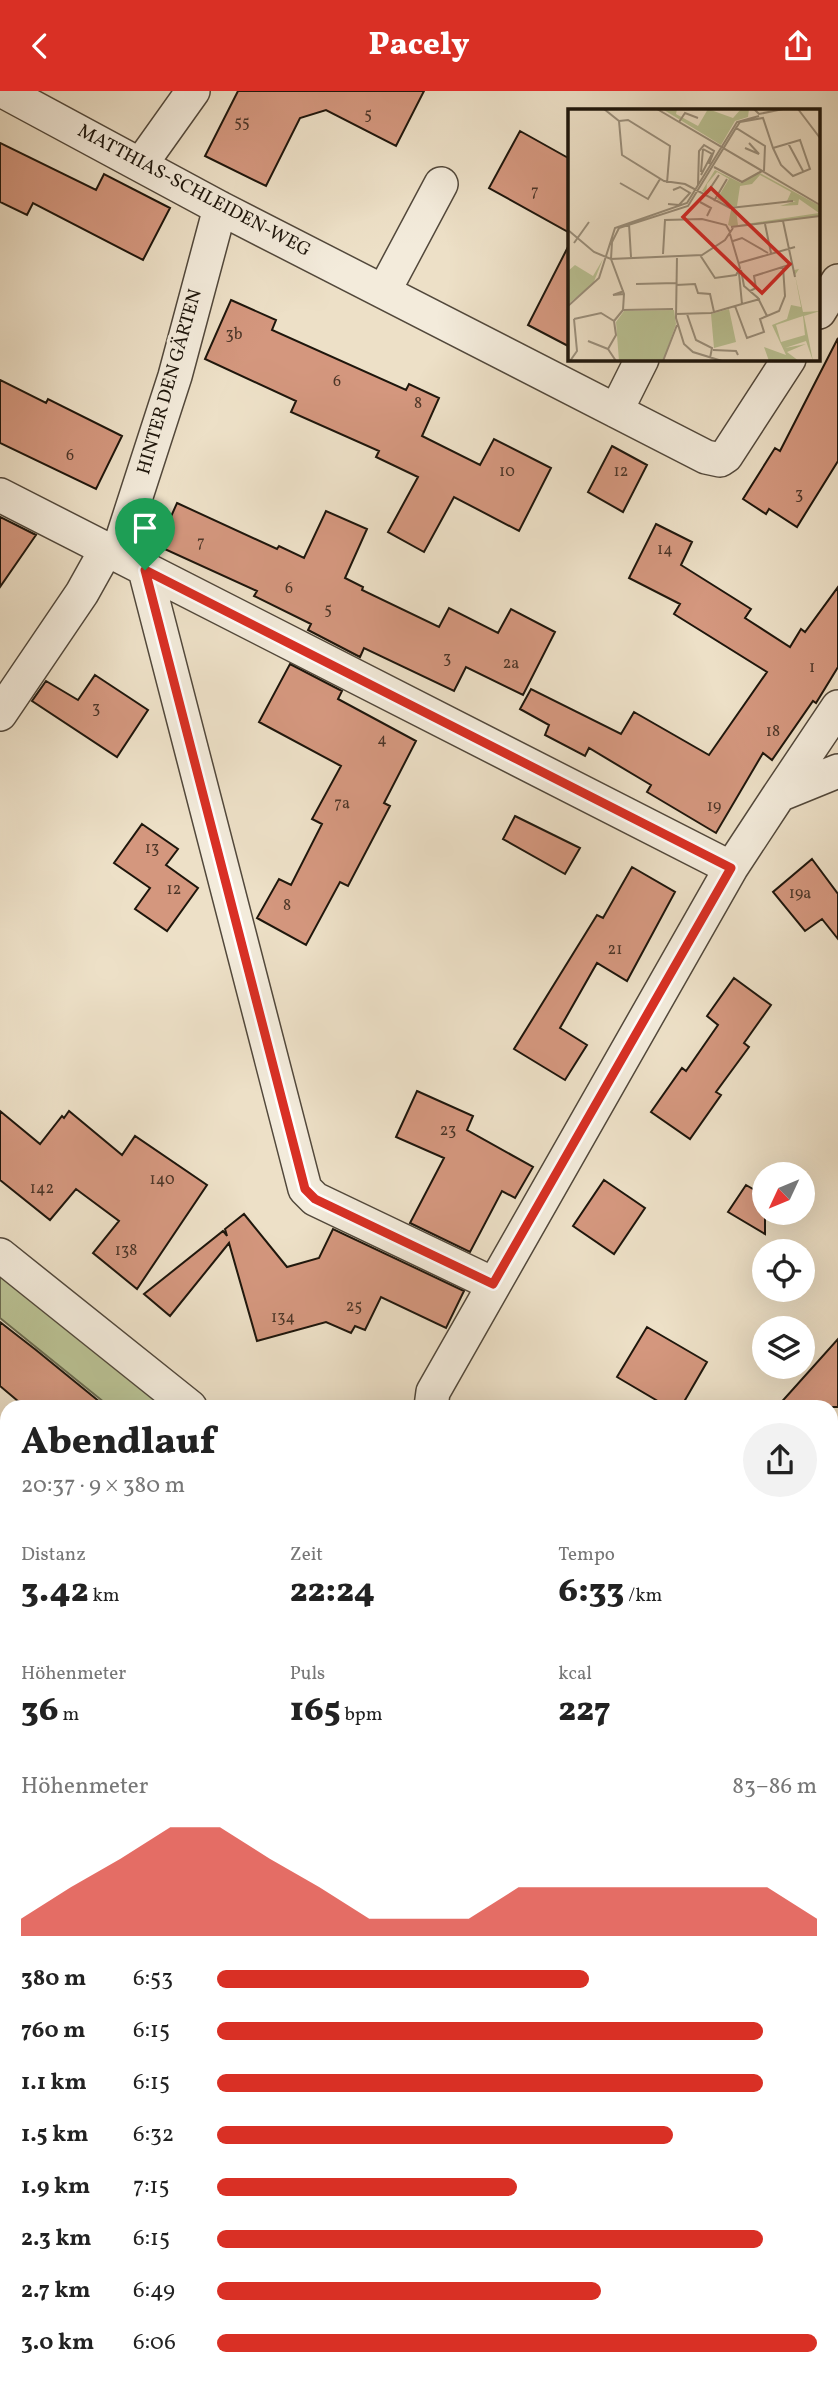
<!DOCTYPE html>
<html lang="de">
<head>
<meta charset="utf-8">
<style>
	body { margin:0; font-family:Vollkorn,serif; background:#f2f2f2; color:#222; height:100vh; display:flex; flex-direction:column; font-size:26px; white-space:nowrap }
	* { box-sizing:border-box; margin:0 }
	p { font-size:23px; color:#767676 }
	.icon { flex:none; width:38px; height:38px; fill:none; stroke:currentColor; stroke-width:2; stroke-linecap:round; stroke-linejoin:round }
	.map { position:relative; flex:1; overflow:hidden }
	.drawer { position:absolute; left:0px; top:1309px; width:838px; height:989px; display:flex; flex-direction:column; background:#fff; border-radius:21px 21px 0 0; box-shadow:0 7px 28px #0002 }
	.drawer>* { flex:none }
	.needle { width:46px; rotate:226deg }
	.buttons { position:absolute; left:752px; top:1071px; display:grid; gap:14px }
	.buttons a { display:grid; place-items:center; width:63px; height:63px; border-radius:50%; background:#fff; box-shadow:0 7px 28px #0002; font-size:35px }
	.pin { position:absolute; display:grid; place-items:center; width:60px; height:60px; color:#fff; margin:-72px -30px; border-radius:50% 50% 50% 0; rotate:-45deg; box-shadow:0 0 7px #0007 }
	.pin .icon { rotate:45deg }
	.round { display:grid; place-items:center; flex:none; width:74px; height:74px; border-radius:37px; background:#f2f2f2 }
	.head { display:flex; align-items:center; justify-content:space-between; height:119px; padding:0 21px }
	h1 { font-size:38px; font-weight:800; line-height:52px }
	.stats { display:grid; grid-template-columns:repeat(3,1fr); gap:10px; height:119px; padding:7px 21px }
	.stats div { display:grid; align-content:center }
	.stats b { font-size:35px; font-weight:800 }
	.stats small { font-size:19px; font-weight:400 }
	.stats p { font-size:19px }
	.chart { height:196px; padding:14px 21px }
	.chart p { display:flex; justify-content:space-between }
	.chart svg { width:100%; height:126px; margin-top:7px; fill:#d93025; opacity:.7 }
	ul { padding:0 21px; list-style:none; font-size:23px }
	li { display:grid; grid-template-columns:112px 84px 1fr; align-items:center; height:52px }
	li i { height:18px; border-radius:9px; background:#d93025 }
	header { display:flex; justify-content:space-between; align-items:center; height:91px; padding:0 21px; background:#d93025; color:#fff; font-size:32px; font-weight:800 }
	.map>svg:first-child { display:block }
	.green { fill:#bac294; stroke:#6c6c50; stroke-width:2 }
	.building { fill:#d4977e; stroke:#1e160c; stroke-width:2 }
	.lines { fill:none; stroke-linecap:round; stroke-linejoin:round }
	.lane-casing { stroke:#52483b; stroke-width:18 }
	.street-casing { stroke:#52483b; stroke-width:36 }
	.lane { stroke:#f3ebdb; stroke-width:16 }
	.street { stroke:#f3ebdb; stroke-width:33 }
	.route-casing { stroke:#fff; stroke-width:14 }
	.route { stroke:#d93025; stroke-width:9 }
	.labels { text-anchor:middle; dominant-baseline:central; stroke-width:7; stroke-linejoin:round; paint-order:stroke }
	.number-label { font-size:16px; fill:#4c3628 }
	.street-label { font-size:19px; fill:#1e160c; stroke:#f3ebdb }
	.inset-road { fill:none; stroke:#9a8f7c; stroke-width:2 }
	.view { fill:#d62828; fill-opacity:0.15; stroke:#d62828; stroke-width:3.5 }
	.inset-edge { fill:none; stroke:#1e160c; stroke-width:3.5 }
</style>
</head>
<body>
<header><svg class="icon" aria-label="back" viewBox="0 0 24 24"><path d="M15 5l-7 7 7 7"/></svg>Pacely<svg class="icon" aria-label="share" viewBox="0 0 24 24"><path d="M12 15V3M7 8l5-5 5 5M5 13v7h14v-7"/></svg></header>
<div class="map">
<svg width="838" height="2297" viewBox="0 0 838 2297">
	<rect width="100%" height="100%" fill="#ede0c7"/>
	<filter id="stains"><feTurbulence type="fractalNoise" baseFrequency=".00286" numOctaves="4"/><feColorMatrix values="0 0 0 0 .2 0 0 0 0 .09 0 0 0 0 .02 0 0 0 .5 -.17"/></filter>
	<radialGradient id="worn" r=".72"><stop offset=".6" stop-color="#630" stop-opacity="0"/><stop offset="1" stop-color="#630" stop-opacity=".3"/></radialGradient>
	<path class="green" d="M 0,1185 L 165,1316 L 110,1316 L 0,1227 Z
		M 7,1557 L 7,1647 L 0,1639 L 0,1566 Z
		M 0,1722 L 7,1732 L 7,2058 L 0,2059 Z"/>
	<path class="building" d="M 238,0 L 424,0 L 396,55 L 326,19 L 300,27 L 266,95 L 205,65 Z
		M 520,40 L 570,68 L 570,142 L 489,97 Z
		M 0,52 L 96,99 L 104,83 L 170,117 L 143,169 L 33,112 L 27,124 L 0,111 Z
		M 570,152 L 570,256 L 528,234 Z
		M 231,209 L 276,229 L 272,239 L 406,299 L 409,293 L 439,307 L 422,345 L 480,374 L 494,348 L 551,377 L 519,440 L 454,406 L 424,461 L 388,441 L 418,386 L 376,366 L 379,360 L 291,321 L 296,310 L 205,268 Z
		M 838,247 L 838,370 L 797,436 L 769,418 L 766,423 L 743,408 L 775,357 L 780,360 Z
		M 0,289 L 46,312 L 48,308 L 122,345 L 96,398 L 0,352 Z
		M 612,355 L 647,374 L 623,421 L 588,401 Z
		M 177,412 L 277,458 L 279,455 L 304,467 L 326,420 L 367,438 L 345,487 L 363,496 L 362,499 L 439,536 L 449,517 L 498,542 L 511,518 L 555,541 L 523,604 L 466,576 L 454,600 L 364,557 L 360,566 L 308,539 L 311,533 L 254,505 L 257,500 L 158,455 Z
		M 0,426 L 36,444 L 0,496 Z
		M 656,433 L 692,451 L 681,474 L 751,518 L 745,527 L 790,556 L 801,538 L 805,541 L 838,496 L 838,576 L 816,612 L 813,610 L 772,669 L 763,662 L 716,742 L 647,701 L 651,694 L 589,657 L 585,665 L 545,644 L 549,634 L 520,618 L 531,598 L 621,643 L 634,621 L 709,664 L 767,581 L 674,523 L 680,513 L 629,487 Z
		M 290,573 L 342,600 L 338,608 L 416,650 L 384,712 L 390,715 L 348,795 L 340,791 L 306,854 L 257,827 L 279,788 L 291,794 L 322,733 L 312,728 L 341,675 L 259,631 Z
		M 95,584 L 148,619 L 117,666 L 32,610 L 46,590 L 78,609 Z
		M 515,725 L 580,757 L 565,783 L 503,748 Z
		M 142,733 L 178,758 L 166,774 L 198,797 L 167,840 L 135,818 L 150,797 L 114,772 Z
		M 812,768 L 838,803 L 838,848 L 822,828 L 805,840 L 773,801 Z
		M 632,776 L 675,801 L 627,890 L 597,872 L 560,937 L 587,954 L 565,989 L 514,958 L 597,824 L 603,827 Z
		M 734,887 L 771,914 L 744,952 L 749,956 L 716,1001 L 721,1004 L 690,1048 L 651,1021 L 682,977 L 686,980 L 718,934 L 707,925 Z
		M 417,1000 L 473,1025 L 467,1039 L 533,1076 L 515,1107 L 502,1100 L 470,1161 L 410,1132 L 444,1067 L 396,1046 Z
		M 0,1020 L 40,1053 L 62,1025 L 64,1027 L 69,1020 L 122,1064 L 135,1045 L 207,1094 L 137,1198 L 93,1162 L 119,1130 L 76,1098 L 50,1129 L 0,1089 Z
		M 604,1089 L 645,1117 L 614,1163 L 573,1135 Z
		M 746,1094 L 765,1105 L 765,1143 L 728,1121 Z
		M 244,1123 L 287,1176 L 319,1167 L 333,1138 L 464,1200 L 446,1237 L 381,1206 L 365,1239 L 355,1235 L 351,1242 L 326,1231 L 257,1250 L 229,1152 L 170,1225 L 144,1203 L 223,1140 L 227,1145 L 225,1138 Z
		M 0,1231 L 36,1259 L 106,1316 L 25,1316 L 0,1295 Z
		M 647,1236 L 707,1271 L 681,1316 L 668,1316 L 617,1286 Z
		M 838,1248 L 838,1316 L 777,1316 Z"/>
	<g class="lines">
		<defs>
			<path id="lane" d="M 1,2086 L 7,2114
				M 0,2155 L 7,2187
				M 0,2290 L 2,2297
				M 30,2291 L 31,2297
				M 46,2291 L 47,2297
				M 86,2297 L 114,2291
				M 654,2297 L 662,2291"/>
			<path id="street" d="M 3,0 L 220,117 L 706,366 L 720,369 L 726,365 L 789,268
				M 141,73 L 193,0
				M 384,200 L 441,93
				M 819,221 L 838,190
				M 616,320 L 642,268
				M 0,404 L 731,777
				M 117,464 L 175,285 L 220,117
				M 145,479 L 305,1098 L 315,1108 L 493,1193
				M 0,623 L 82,502 L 106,459
				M 779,704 L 838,616
				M 0,1164 L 190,1316
				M 431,1316 L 433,1301 L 731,777 L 779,704 L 838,680
				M 831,1438 L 838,1440
				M 0,1677 L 7,1686
				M 831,2199 L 838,2205
				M 214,2291 L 215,2297"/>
		</defs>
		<use href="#lane" class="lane-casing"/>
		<use href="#street" class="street-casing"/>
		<use href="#lane" class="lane"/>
		<use href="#street" class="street"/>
	</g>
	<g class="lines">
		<defs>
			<path id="route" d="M 145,479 L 731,777 L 493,1193 L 315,1108 L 305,1098 Z"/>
		</defs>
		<use href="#route" class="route-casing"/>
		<use href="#route" class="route"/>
	</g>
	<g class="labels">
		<g class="number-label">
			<text x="368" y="24">5</text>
			<text x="242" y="32">55</text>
			<text x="535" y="101">7</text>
			<text x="234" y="244">3b</text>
			<text x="337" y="291">6</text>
			<text x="418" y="313">8</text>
			<text x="70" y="365">6</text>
			<text x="507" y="381">10</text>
			<text x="621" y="381">12</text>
			<text x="799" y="404">3</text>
			<text x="201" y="452">7</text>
			<text x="665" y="459">14</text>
			<text x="289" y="498">6</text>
			<text x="328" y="519">5</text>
			<text x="447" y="568">3</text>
			<text x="511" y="573">2a</text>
			<text x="812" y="577">1</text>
			<text x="96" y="618">3</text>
			<text x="773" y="641">18</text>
			<text x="382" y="649">4</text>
			<text x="342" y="713">7a</text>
			<text x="714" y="716">19</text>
			<text x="152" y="758">13</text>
			<text x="174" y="799">12</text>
			<text x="800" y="803">19a</text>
			<text x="287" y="815">8</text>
			<text x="615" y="859">21</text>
			<text x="448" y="1040">23</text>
			<text x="162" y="1089">140</text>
			<text x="42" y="1098">142</text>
			<text x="126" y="1160">138</text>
			<text x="354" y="1216">25</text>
			<text x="283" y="1227">134</text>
		</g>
		<g class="street-label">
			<text transform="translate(194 100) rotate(28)">MATTHIAS-SCHLEIDEN-WEG</text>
			<text transform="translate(170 291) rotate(-74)">HINTER DEN GÄRTEN</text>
		</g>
	</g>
	<g transform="translate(568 18)">
		<rect width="252" height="252" fill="#ede0c7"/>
		<path d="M 101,0 L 109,0 L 108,5 L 130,17 L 140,0 L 165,9 L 173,0 L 181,0 L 180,8 L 167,12 L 153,36 L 96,1 ZM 147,61 L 173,74 L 190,63 L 252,97 L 252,107 L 165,118 L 160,116 L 163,101 L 168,101 L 170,116 L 251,104 L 231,90 L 230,96 L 212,97 L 228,92 L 219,92 L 223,83 L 192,66 L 184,75 L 172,77 L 169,97 L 163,98 L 149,90 L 161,70 L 149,63 L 139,75 L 138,84 L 134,82 ZM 35,150 L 25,175 L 0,195 L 0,162 L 7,156 L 25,167 ZM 231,160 L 227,166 L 235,203 L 252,202 L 236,207 L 245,252 L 238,232 L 217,239 L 238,235 L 219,243 L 231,252 L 201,252 L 196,238 L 218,246 L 204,216 L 219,210 L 223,196 L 233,198 L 226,161 ZM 235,207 L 237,226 L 213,233 L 208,216 ZM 161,200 L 168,233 L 146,239 L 143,205 ZM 106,201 L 108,215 L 95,252 L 51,252 L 48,213 L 56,202 Z" fill="#bac294" fill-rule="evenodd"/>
		<path class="inset-road" d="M 36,0 L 51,12 L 54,46 L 96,72 L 117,75 L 162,99 L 225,92M 89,0 L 252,96M 186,0 L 191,5 L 215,0M 230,0 L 252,29M 51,12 L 60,11 L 102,37 L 99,74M 111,13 L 117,4 L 130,9M 168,19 L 172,13 L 195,9 L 205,39 L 232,31 L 242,60 L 225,67 L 213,56 L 205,39M 220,34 L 235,62M 177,39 L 191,45 L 181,34M 146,58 L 174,73 L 194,62M 133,63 L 135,40M 133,66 L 144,45 L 135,40M 52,74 L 80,90 L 92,70M 130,76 L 131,42 L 136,36 L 146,42 L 141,55M 137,87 L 151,66M 146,92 L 159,70M 132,93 L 143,99 L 139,107M 100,95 L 111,96 L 122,84 L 112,78 L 105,81M 215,112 L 227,168M 61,115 L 63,148M 197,115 L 203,144M 163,118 L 252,107M 0,121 L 26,143 L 43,150 L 44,133 L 51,119 L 120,97 L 168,19 L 197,37 L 196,62M 165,132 L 174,129 L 200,144M 6,134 L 21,113M 95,145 L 97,111 L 134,110 L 158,116 L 162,123M 132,146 L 147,169 L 168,166 L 172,159 L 162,125M 109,147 L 108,209 L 116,235 L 125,243 L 154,252M 171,154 L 227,138M 173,161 L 176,177 L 190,189 L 199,207M 171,164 L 174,195 L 192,190M 68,175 L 108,174M 108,176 L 127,175 L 130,184 L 142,185 L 146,203M 56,182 L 45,186 L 56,185M 182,182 L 188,179 L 186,167 L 224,155M 0,197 L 31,169 L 47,119 L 119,94 L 169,13 L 191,7M 167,197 L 179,229 L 196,223 L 192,210 L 211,202 L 217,187 L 215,158M 55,201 L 105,200M 108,205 L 143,204 L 174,195M 119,205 L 128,231 L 144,239 L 142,249M 6,210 L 33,204 L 46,212M 46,212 L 55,201 L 56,185 L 43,150 L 134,146 L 157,131 L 165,119M 46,212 L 48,226 L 40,240 L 48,252M 20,232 L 40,240M 145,241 L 168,242 L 170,246M 2,252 L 9,242 L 6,210M 95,252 L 109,216"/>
		<path class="view" d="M 143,79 L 222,155 L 194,184 L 115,108 Z"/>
		<rect width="252" height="252" class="inset-edge"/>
	</g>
	<rect width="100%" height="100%" filter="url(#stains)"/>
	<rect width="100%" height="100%" fill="url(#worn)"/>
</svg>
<div class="buttons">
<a><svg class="needle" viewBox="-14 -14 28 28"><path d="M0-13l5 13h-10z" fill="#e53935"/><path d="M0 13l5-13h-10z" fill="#767676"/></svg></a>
<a><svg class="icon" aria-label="locate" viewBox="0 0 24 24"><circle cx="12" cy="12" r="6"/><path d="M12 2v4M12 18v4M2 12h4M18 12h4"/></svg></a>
<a><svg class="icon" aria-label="layers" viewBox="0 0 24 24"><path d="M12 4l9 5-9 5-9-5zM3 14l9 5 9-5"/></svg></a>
</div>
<div class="pin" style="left:145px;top:479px;background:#1e9e55"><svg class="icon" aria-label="arrive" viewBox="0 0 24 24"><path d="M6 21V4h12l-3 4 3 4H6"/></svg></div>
<section class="drawer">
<div class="head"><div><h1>Abendlauf</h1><p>20:37 · 9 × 380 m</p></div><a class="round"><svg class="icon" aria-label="share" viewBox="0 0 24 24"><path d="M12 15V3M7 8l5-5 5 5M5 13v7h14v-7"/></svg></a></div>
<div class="stats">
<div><p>Distanz</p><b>3.42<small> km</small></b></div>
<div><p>Zeit</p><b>22:24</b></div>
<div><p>Tempo</p><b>6:33<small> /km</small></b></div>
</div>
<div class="stats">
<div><p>Höhenmeter</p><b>36<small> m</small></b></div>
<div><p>Puls</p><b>165<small> bpm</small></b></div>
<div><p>kcal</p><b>227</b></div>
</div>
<div class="chart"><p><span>Höhenmeter</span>83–86 m</p>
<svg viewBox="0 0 160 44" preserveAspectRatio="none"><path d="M0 44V38L10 27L20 17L30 6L40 6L50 17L60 27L70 38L80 38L90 38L100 27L110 27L120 27L130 27L140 27L150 27L160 38V44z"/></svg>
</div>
<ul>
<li><b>380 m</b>6:53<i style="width:62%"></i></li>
<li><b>760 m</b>6:15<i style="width:91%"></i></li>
<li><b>1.1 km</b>6:15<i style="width:91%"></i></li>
<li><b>1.5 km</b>6:32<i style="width:76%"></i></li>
<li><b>1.9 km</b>7:15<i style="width:50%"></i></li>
<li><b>2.3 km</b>6:15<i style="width:91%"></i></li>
<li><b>2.7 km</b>6:49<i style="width:64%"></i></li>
<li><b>3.0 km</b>6:06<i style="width:100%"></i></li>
</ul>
</section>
</div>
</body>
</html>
